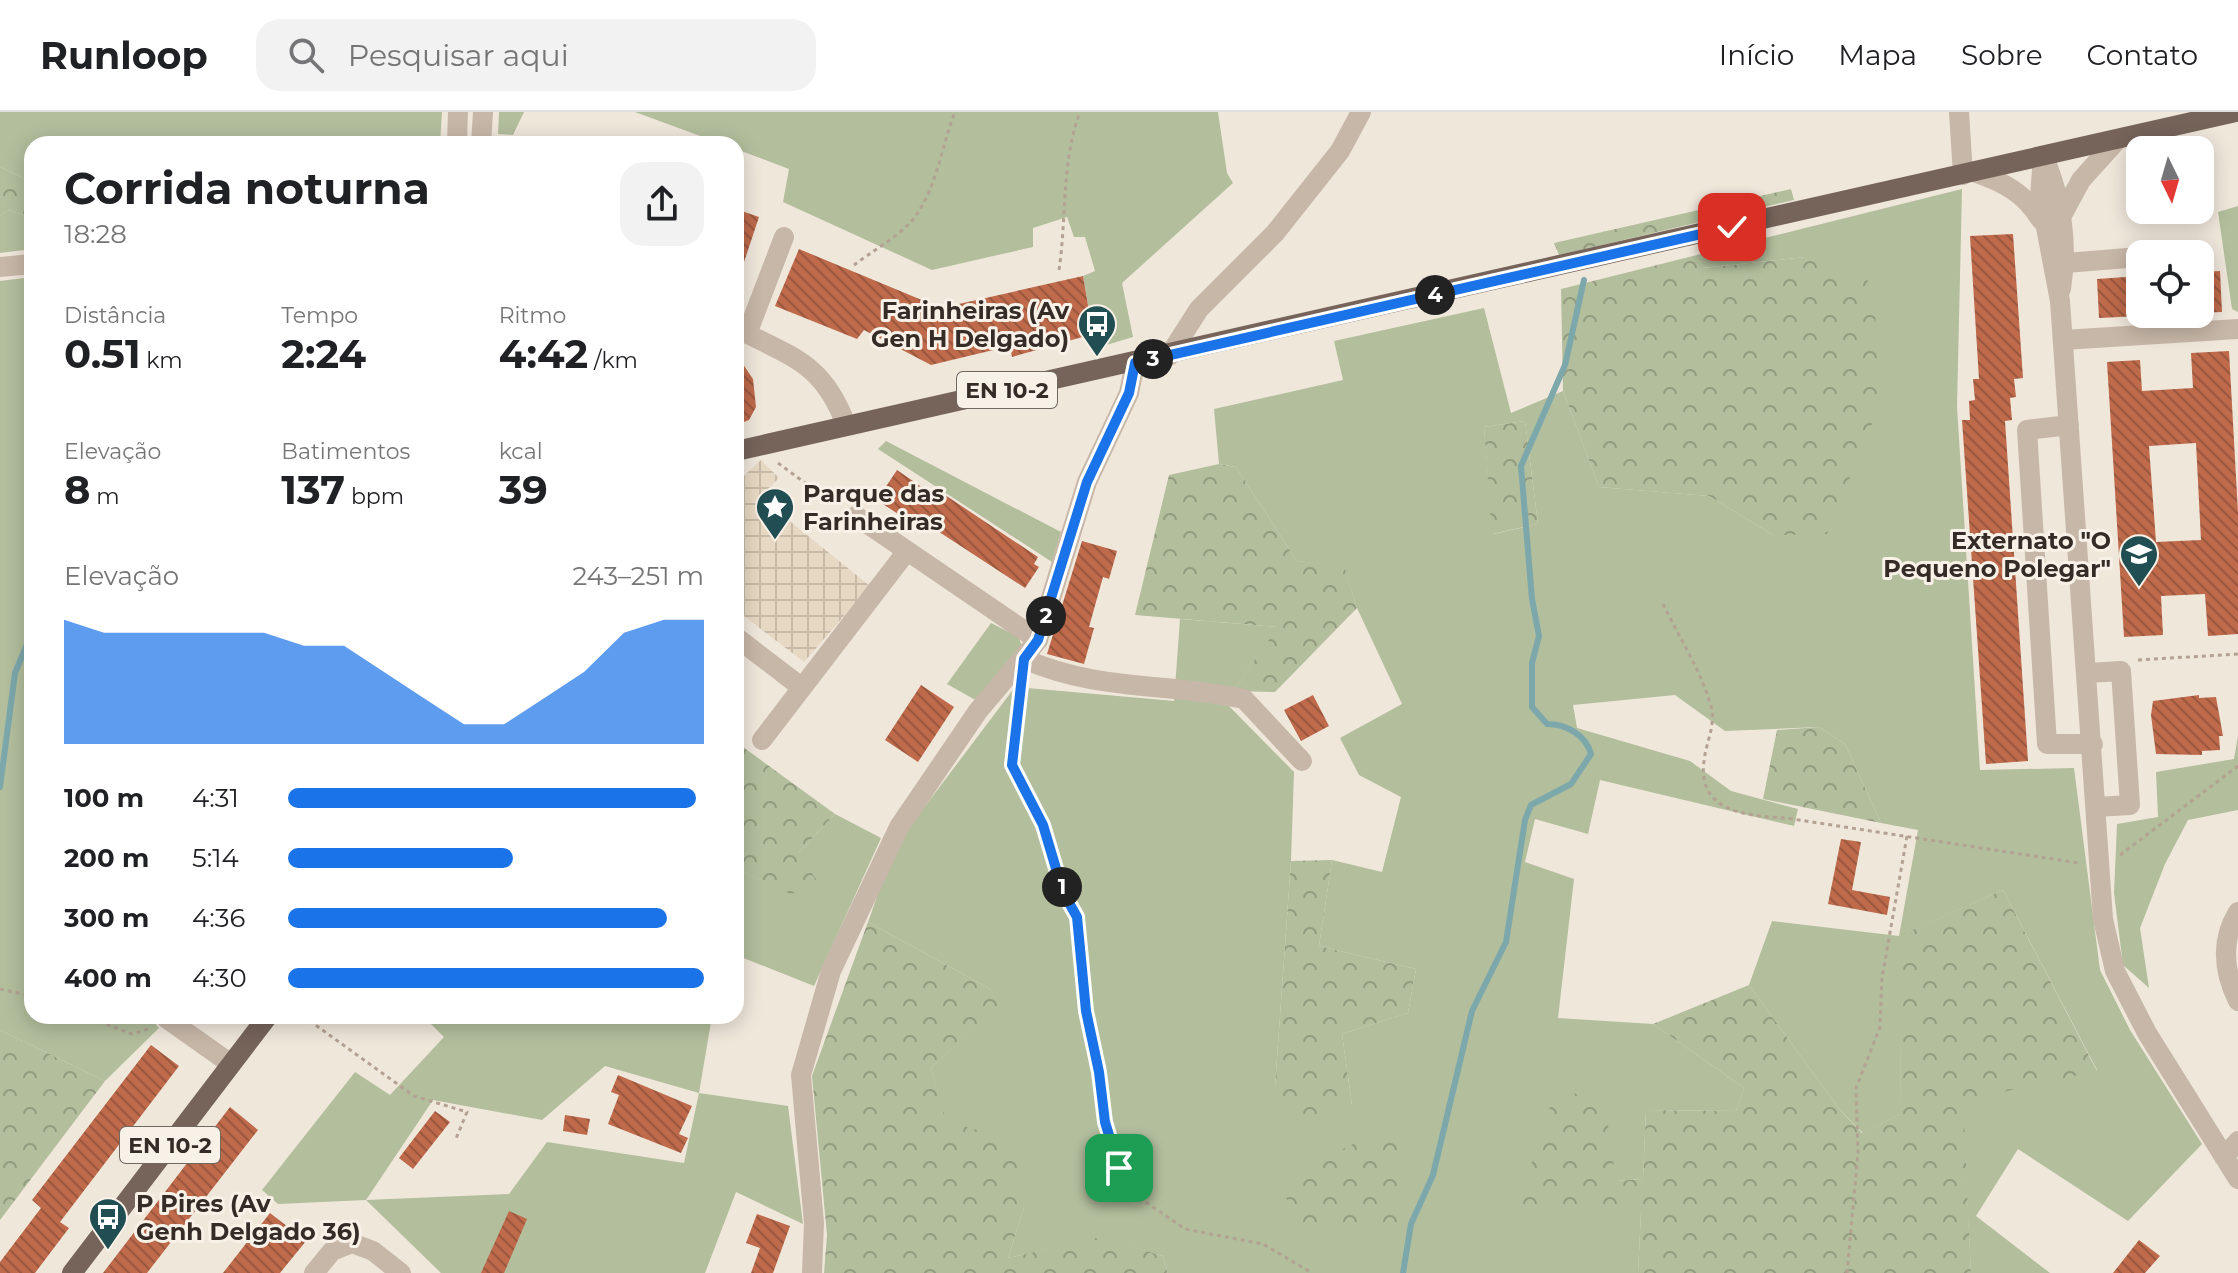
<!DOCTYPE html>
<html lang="pt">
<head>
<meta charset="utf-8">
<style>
	body { margin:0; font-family:Montserrat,sans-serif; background:#f2f2f2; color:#202124; height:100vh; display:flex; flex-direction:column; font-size:30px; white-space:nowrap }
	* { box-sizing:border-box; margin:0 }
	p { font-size:26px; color:#757577 }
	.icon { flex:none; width:44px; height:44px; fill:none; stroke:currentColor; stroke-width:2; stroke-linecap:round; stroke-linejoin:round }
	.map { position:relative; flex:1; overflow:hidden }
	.drawer { position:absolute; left:24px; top:24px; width:720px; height:888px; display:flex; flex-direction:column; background:#fff; border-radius:24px; box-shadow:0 4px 20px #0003 }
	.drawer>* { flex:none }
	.needle { width:52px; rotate:175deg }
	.controls { position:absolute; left:2126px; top:24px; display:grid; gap:16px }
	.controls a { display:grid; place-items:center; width:88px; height:88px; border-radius:16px; background:#fff; box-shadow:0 4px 20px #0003; font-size:40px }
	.pin { position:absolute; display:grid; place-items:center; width:68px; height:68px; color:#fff; margin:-34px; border-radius:16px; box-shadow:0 4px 12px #0006 }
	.km { position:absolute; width:40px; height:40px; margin:-20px; border-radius:50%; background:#222; color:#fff; font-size:22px; line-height:40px; text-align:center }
	.round { display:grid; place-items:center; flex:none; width:84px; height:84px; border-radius:24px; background:#f2f2f2 }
	.headline { display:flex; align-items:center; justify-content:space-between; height:136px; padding:0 40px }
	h1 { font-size:44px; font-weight:700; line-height:60px }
	.metrics { display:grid; grid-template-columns:repeat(3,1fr); gap:12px; height:136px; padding:8px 40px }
	.metrics div { display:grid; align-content:center }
	.metrics b { font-size:40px; font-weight:700 }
	.metrics small { font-size:22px; font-weight:400 }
	.metrics p { font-size:22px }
	.chart { height:224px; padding:16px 40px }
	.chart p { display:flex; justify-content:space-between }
	.chart svg { width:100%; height:144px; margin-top:8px; fill:#1a73e8; opacity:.7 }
	ul { padding:0 40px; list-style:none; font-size:26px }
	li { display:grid; grid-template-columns:128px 96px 1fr; align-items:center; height:60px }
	li i { height:20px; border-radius:10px; background:#1a73e8 }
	header { display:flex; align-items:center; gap:48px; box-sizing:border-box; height:112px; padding:0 40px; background:#fff; border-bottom:2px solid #e0e0e0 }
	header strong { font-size:38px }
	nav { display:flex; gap:44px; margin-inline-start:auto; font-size:28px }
	.search { width:560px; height:72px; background:#f2f2f2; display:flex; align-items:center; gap:20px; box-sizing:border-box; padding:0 28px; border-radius:24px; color:#757577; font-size:30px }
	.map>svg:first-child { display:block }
	.grass { fill:#b2be9c; fill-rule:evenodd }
	.forest { fill:url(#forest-crowns) }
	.plaza { fill:url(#plaza-grid) }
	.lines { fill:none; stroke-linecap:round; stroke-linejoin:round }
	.stream { stroke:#7ca8ab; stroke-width:6 }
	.building { fill:url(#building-back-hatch); fill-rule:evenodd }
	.path { stroke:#b3a192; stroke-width:3; stroke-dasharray:4 4; stroke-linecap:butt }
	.minor { stroke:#c7b7a8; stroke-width:20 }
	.major { stroke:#76645a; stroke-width:20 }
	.route-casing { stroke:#fff; stroke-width:16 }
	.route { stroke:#1a73e8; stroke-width:10 }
	.labels { text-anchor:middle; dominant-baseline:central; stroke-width:6; stroke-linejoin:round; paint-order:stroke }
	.shield { fill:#f8f1e7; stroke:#706761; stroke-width:2 }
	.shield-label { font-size:22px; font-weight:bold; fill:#352c28 }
	.poi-label { font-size:24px; font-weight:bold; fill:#352c28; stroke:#f8f1e7; text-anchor:end }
</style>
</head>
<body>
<header>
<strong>Runloop</strong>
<div class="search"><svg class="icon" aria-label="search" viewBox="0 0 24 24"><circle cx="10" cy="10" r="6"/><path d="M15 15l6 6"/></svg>Pesquisar aqui</div>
<nav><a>Início</a><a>Mapa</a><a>Sobre</a><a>Contato</a></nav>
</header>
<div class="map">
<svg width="2238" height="1161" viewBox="0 0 2238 1161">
	<defs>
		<pattern id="forest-crowns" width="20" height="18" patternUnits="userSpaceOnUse" patternTransform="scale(2)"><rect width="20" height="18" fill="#b2be9c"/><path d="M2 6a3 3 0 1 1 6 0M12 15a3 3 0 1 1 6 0" fill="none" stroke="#929b7f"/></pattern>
		<pattern id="plaza-grid" width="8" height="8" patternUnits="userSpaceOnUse" patternTransform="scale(2)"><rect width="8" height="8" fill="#e7d8c3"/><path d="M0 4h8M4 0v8" fill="none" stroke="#c7baa8"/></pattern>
		<pattern id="building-back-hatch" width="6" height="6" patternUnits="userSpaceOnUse" patternTransform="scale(2)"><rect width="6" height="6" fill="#be6a4b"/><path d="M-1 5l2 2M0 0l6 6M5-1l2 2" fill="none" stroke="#9b573e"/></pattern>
	</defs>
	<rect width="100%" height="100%" fill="#f0e7db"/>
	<path class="grass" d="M 0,0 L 442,0 L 440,32 L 32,32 L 32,70 L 0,55 Z
		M 499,0 L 524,0 L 513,23 L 498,22 Z
		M 635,0 L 1218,0 L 1227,61 L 1233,71 L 1122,171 L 1133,225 L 1096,236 L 1083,164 L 1095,159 L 1085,125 L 1074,125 L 1067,105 L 1033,116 L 1033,135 L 932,158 L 783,90 L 789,57 L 736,37 L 736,32 L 722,32 Z
		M 1962,77 L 1957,295 L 1980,658 L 2074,656 L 2100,858 L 2130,918 L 2202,1032 L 2128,1109 L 2018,1037 L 1976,1104 L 2050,1161 L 1971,1161 L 1962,988 L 2097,958 L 2003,778 L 1900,824 L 1901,1002 L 1863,1021 L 1840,998 L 1749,873 L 1772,809 L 1899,824 L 1918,718 L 1881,711 L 1845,632 L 1819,615 L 1725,619 L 1675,583 L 1573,593 L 1577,616 L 1690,649 L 1731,679 L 1798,697 L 1794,714 L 1600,668 L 1588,722 L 1535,707 L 1525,750 L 1574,767 L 1558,906 L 1653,912 L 1744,976 L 1736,999 L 1646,998 L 1643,1067 L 1616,1069 L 1550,992 L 1641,1100 L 1638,1161 L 1168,1161 L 1163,1144 L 1100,1126 L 1008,1146 L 1024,1095 L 945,1009 L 931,956 L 999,893 L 990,877 L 868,810 L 895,734 L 1015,575 L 1174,589 L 1180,507 L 1279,515 L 1225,590 L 1294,660 L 1291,749 L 1275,974 L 1352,993 L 1342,922 L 1408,901 L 1416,857 L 1319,834 L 1332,748 L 1382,760 L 1401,685 L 1359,663 L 1340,626 L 1402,592 L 1357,496 L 1344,455 L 1297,449 L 1236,355 L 1219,352 L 1214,297 L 1343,268 L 1334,229 L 1484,196 L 1511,301 L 1563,279 L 1599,375 L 1709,384 L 1773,423 L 1805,145 L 1702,156 L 1701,142 ZM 1525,309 L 1538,412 L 1493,422 L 1484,315 Z
		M 2238,94 L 2238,200 L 2232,197 L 2218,100 Z
		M 8,98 L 32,106 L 32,137 L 0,141 L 0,104 Z
		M 32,165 L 32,904 L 149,904 L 159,916 L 105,969 L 0,918 L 0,169 Z
		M 886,329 L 1061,420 L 1052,450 L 878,337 Z
		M 991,511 L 1019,525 L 1022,536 L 977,589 L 947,572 Z
		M 2238,624 L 2238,698 L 2188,708 L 2165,752 L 2140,816 L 2149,876 L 2123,853 L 2114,781 L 2117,712 L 2158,705 L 2156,660 L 2234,647 Z
		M 835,702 L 881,726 L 814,874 L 736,843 L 736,757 L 791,781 L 798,741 Z
		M 423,904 L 712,904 L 699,981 L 788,994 L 803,1112 L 736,1080 L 705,1161 L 441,1161 L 366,1088 L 278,1092 L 262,1078 L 355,960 L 390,983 L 444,925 ZM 605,954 L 699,981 L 684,1051 L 547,1030 L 509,1082 L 366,1088 L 433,988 L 542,1008 Z"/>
	<path class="forest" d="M 0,55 L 32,70 L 32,106 L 8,98 L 0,104 Z
		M 1791,77 L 1794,88 L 1559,143 L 1554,131 Z
		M 1701,142 L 1703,156 L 1805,145 L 1874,171 L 1879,295 L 1827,422 L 1773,423 L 1709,384 L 1599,375 L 1563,279 L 1561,177 Z
		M 1525,309 L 1538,412 L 1492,422 L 1484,315 Z
		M 1219,352 L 1236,355 L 1297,449 L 1344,454 L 1357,496 L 1275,580 L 1233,579 L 1278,515 L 1135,503 L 1169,363 Z
		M 1819,615 L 1845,632 L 1881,711 L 1763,687 L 1777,618 Z
		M 736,630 L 835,702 L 798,741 L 818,770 L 791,782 L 736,757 Z
		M 1332,748 L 1319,834 L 1416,857 L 1408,901 L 1342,922 L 1352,993 L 1287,1010 L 1275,974 L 1291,749 Z
		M 2003,778 L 2097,959 L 1963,989 L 1971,1161 L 1638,1161 L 1641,1100 L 1516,1098 L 1551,992 L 1574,981 L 1606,998 L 1616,1069 L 1643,1067 L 1646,998 L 1736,999 L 1744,976 L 1653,912 L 1749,873 L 1840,998 L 1862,1021 L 1901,1002 L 1899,824 Z
		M 868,810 L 990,877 L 1000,893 L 931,956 L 946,1009 L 1019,1030 L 1024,1095 L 1008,1146 L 1100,1125 L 1163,1144 L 1168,1161 L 824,1161 L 827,1123 L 812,964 Z
		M 0,918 L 105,969 L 0,1108 Z
		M 1386,1015 L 1398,1022 L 1403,1097 L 1395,1123 L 1305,1113 L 1291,1101 L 1281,1069 Z"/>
	<path class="plaza" d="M 761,348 L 779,366 L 760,385 L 870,474 L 804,550 L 736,498 L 736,371 Z"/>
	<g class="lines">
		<path class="stream" d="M 0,675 L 15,561 L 32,520
			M 1403,1161 L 1411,1112 L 1433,1063 L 1472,899 L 1506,830 L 1525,708 L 1531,693 L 1571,672 L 1591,642 C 1586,623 1566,612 1547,612 L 1532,595 L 1532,551 L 1539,524 L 1532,487 L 1521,354 L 1565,253 L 1584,168"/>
	</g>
	<path class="building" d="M 736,97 L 759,105 L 739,165 L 736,165 Z
		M 2013,122 L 2023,266 L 2014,267 L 2016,285 L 2010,286 L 2012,308 L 2005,309 L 2028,649 L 1986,652 L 1962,308 L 1970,308 L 1969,289 L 1975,288 L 1973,267 L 1979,267 L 1970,124 Z
		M 799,137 L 941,196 L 1083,164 L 1093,222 L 1012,245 L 1010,234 L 931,253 L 864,218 L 857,227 L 775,194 Z
		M 2220,159 L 2222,200 L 2200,201 L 2200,160 Z
		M 2140,164 L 2140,204 L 2099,206 L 2097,167 Z
		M 2229,239 L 2238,400 L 2238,522 L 2208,524 L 2205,482 L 2161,484 L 2163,523 L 2124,525 L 2107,250 L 2140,248 L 2142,279 L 2193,276 L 2191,241 ZM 2196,331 L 2201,428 L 2156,430 L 2149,334 Z
		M 736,242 L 753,267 L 756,295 L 749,308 L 736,313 Z
		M 897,358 L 939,387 L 942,381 L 1038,445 L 1034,452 L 1039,455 L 1025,476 L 924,410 L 919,416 L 877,388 Z
		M 1082,429 L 1117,439 L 1109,467 L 1103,465 L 1089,515 L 1094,516 L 1084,552 L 1047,542 Z
		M 921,573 L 954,595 L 918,650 L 885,628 Z
		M 1313,583 L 1329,614 L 1301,629 L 1284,598 Z
		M 2199,583 L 2199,586 L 2216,585 L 2223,624 L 2219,624 L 2220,638 L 2202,639 L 2202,643 L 2156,642 L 2151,603 L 2153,589 Z
		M 1841,727 L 1861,730 L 1852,778 L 1890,785 L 1887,803 L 1828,792 Z
		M 151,933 L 179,954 L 60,1110 L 69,1116 L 35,1161 L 0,1161 L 0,1150 L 41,1096 L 32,1088 Z
		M 618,963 L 692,994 L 679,1022 L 688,1026 L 681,1041 L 608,1012 L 619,983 L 611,980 Z
		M 230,995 L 258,1018 L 147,1161 L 103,1161 Z
		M 435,999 L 450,1010 L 413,1057 L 399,1046 Z
		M 565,1003 L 590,1007 L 587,1023 L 563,1019 Z
		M 509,1099 L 527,1107 L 504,1161 L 481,1161 Z
		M 270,1101 L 306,1129 L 280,1161 L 223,1161 Z
		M 757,1102 L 790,1114 L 773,1161 L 751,1161 L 760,1136 L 746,1131 Z
		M 2139,1128 L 2160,1144 L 2145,1161 L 2113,1161 Z"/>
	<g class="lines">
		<path class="path" d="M 854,153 C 871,140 894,127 910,111 C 936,82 941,35 955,0
			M 1059,158 C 1067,105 1061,50 1080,0
			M 778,351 L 805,371
			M 1663,492 C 1679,525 1701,559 1711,594 C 1716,614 1706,630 1704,649 C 1697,700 1747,704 1786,706 L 2079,751
			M 2138,548 L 2238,542
			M 1020,583 L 1012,653 L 1043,713 L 1063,780 L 1077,805 L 1086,899 L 1099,960 L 1105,1010 L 1119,1056 L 1137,1084 L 1185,1117 L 1263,1132 L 1312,1161
			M 2120,743 L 2238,654
			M 0,877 L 32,884
			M 84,904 L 132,922 L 151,916
			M 303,904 L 414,984 L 467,1000 L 455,1029
			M 1847,1161 L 1858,1041 L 1856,976 L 1880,915 L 1882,866 L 1907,724"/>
		<path class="minor" d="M 1959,0 L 1963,63
			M 457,32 L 458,0
			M 481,32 L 483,0
			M 2043,45 L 2040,84 L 2060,189 L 2103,807 L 2115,859 L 2147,921 L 2238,1067
			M 2045,48 C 2062,88 2068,134 2061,177
			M 1974,60 C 2003,70 2025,81 2041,108
			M 2060,107 L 2081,68 L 2118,27
			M 2180,142 L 2197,141
			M 2066,151 L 2140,145
			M 0,155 L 32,152
			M 736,216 C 791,245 823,250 846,313
			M 747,222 L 784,125
			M 2063,228 L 2238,217
			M 1169,244 L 1199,197 L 1275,121 L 1340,39 L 1361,0
			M 2069,313 L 2027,318 L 2047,632 L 2093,632
			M 856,404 L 1038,528
			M 736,525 L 801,575
			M 1024,547 C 1100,580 1166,570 1244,587 L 1302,649
			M 2088,561 L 2121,559 L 2130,693 L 2097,695
			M 762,628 L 907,439
			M 2238,800 C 2220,829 2224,860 2238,889
			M 166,906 L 231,952
			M 2224,1045 L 2238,1029
			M 314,1161 L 332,1139 L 352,1131 L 373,1139 L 401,1161
			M 812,1161 L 814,1111 L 801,963 L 831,859 L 899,715 L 978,599 L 1038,528 L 1087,370 L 1129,281 L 1135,251"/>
		<path class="major" d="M 736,339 L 2236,0
			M 72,1161 L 268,904"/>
	</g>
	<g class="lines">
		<defs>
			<path id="route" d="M 1119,1056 L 1105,1010 L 1099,960 L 1086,899 L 1077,805 L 1063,780 L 1043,713 L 1012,653 L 1024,547 L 1038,528 L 1087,370 L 1129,281 L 1135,251 L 1732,115"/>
		</defs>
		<use href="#route" class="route-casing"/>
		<use href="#route" class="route"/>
	</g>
	<defs>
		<symbol id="bus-pin" viewBox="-11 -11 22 30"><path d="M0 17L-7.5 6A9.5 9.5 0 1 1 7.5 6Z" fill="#204e53" stroke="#f8f1e7"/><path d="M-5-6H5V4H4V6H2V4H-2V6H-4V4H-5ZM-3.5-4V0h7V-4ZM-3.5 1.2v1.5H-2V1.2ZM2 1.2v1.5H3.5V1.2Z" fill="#fff"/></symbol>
		<symbol id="sight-pin" viewBox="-11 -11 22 30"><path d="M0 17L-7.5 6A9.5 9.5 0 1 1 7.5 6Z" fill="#204e53" stroke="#f8f1e7"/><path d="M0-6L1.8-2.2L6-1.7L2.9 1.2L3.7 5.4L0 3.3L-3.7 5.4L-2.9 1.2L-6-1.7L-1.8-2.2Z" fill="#fff"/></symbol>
		<symbol id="school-pin" viewBox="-11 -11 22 30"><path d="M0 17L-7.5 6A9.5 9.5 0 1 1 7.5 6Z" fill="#204e53" stroke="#f8f1e7"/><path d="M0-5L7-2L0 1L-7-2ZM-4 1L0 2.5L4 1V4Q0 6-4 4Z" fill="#fff"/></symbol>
	</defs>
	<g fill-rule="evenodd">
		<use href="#bus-pin" x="1075" y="190" width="44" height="60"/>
		<use href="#sight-pin" x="753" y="373" width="44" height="60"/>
		<use href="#school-pin" x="2117" y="420" width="44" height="60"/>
		<use href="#bus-pin" x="86" y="1083" width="44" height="60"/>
	</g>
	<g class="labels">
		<g class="shield">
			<rect x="957" y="260" width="100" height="36" rx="6"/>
			<rect x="120" y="1015" width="100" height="36" rx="6"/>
		</g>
		<g class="shield-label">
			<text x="1007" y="278">EN 10-2</text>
			<text x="170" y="1033">EN 10-2</text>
		</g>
		<g class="poi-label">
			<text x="1069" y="198">Farinheiras (Av<tspan x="1069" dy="28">Gen H Delgado)</tspan></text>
			<text x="803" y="381" text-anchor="start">Parque das<tspan x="803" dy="28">Farinheiras</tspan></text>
			<text x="2111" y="428">Externato "O<tspan x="2111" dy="28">Pequeno Polegar"</tspan></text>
			<text x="136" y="1091" text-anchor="start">P Pires (Av<tspan x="136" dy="28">Genh Delgado 36)</tspan></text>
		</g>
	</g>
</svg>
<div class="controls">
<a><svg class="needle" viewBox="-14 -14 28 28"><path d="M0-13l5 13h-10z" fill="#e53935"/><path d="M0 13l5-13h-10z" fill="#757577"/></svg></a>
<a><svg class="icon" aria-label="locate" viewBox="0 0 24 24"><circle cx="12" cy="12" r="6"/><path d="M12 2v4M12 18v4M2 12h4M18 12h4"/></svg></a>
</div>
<div class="pin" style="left:1119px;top:1056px;background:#1e9e55"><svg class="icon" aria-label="arrive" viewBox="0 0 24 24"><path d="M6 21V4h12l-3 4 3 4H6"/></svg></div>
<div class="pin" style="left:1732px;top:115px;background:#d93025"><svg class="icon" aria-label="check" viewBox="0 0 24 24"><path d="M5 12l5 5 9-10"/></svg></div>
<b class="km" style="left:1062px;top:775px">1</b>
<b class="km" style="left:1046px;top:504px">2</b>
<b class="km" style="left:1153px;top:247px">3</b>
<b class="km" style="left:1435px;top:183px">4</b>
<section class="drawer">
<div class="headline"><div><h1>Corrida noturna</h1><p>18:28</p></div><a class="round"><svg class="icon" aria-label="share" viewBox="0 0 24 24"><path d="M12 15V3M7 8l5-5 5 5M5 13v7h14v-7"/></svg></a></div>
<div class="metrics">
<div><p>Distância</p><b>0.51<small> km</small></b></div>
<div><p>Tempo</p><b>2:24</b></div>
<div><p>Ritmo</p><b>4:42<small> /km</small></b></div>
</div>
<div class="metrics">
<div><p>Elevação</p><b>8<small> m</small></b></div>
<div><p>Batimentos</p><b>137<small> bpm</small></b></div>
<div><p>kcal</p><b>39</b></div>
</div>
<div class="chart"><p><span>Elevação</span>243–251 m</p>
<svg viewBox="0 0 160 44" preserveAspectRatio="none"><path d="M0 44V6L10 10L20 10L30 10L40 10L50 10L60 14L70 14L80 22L90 30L100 38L110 38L120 30L130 22L140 10L150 6L160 6V44z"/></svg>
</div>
<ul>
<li><b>100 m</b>4:31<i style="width:98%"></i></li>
<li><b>200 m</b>5:14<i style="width:54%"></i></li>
<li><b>300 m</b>4:36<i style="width:91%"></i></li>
<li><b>400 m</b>4:30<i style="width:100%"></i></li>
</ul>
</section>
</div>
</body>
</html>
